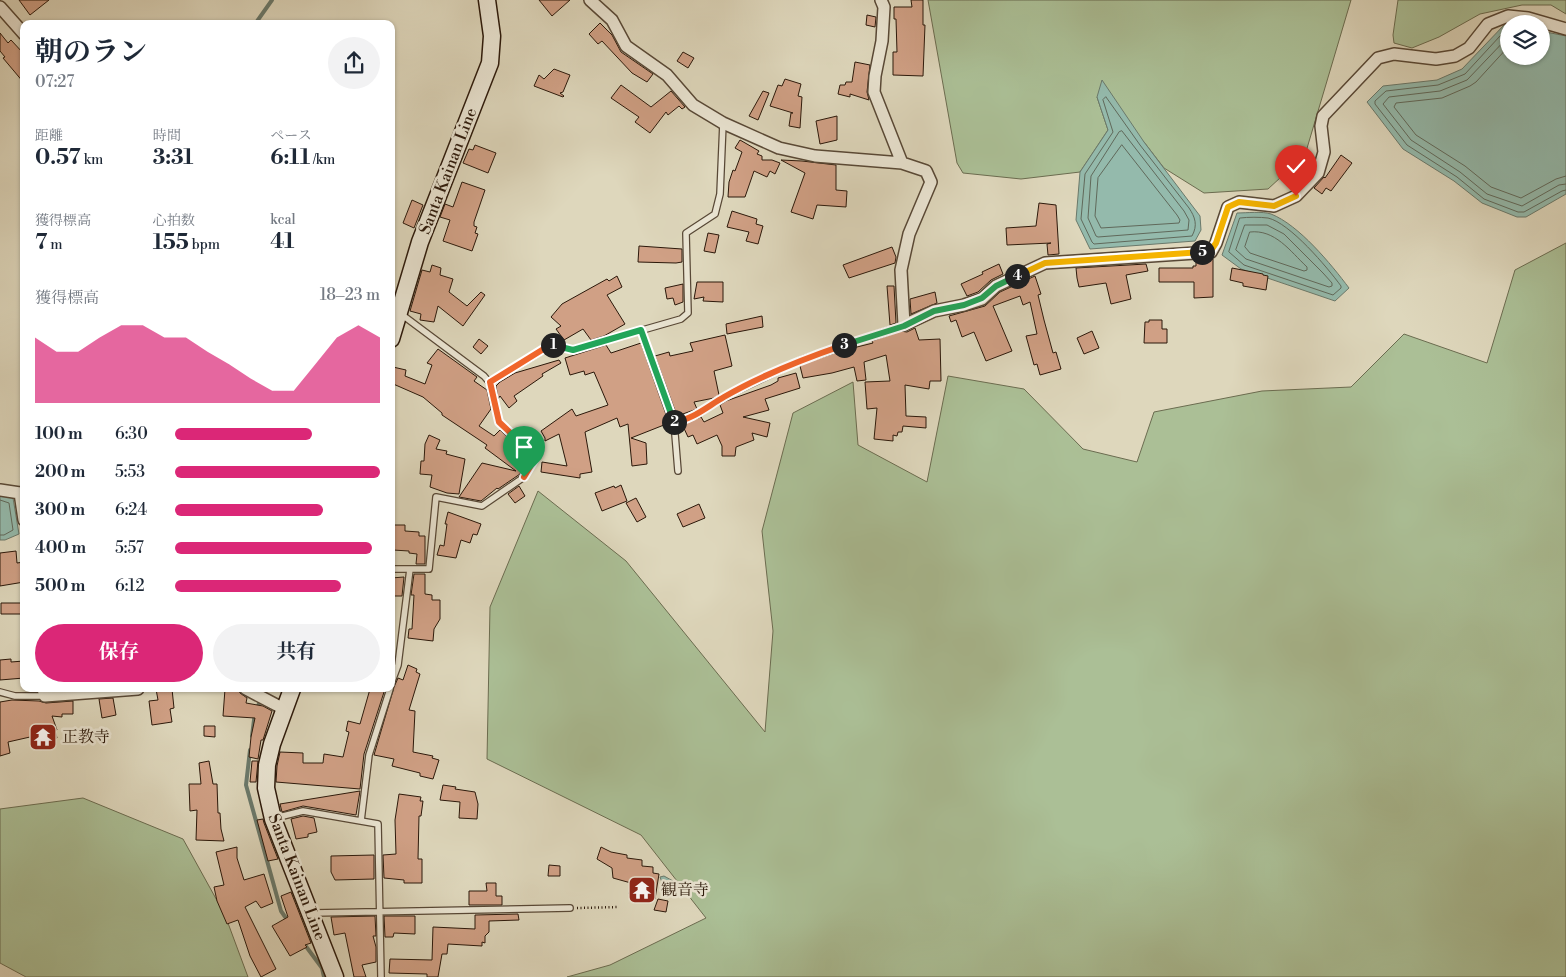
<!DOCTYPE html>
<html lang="ja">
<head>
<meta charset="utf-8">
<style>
	body { margin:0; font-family:"Libre Bodoni","Noto Serif JP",serif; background:#f2f2f3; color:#1f2937; height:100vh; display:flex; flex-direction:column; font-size:19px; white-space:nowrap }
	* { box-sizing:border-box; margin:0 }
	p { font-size:16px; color:#747a83 }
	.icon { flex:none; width:28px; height:28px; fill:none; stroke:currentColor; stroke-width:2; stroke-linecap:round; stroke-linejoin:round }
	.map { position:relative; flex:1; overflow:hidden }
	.details { position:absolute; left:20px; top:20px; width:375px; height:672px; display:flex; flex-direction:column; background:#fff; border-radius:10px; box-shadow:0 1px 4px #0004 }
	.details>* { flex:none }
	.controls { position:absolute; left:1500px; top:15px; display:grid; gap:10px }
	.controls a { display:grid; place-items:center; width:50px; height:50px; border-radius:50%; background:#fff; box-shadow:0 1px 4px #0004; font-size:25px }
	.pin { position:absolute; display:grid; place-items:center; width:42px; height:42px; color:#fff; margin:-51px -21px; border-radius:50% 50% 50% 0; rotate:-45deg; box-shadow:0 0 5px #0007 }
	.pin .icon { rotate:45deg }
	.km { position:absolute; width:25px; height:25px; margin:-12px; border-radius:50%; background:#222; color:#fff; font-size:14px; line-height:25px; text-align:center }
	.round { display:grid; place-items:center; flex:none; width:52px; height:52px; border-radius:26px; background:#f2f2f3 }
	.headline { display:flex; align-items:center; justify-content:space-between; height:85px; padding:0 15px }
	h1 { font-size:28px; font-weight:700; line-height:38px }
	.stats { display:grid; grid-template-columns:repeat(3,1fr); gap:8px; height:85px; padding:5px 15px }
	.stats div { display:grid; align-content:center }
	.stats b { font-size:21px; font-weight:700 }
	.stats small { font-size:14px; font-weight:400 }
	.stats p { font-size:14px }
	.chart { height:140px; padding:10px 15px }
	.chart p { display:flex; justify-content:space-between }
	.chart svg { width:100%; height:90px; margin-top:5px; fill:#db2777; opacity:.7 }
	.button { display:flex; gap:10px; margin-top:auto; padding:10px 15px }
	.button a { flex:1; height:58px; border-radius:30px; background:#db2777; color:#fff; font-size:20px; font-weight:700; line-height:58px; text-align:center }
	.button a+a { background:#f2f2f3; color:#1f2937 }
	ul { padding:0 15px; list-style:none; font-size:16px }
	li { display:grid; grid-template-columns:80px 60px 1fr; align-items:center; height:38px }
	li i { height:12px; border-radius:6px; background:#db2777 }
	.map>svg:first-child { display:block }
	.green { fill:#abbf96; stroke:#6b6c50 }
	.water { fill:#94baac; stroke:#6a796b }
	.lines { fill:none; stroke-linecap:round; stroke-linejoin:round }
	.shore { stroke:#60695b; stroke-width:1 }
	.stream { stroke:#6a796b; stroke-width:4 }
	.building { fill:#d0a085; stroke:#2b180a }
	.service-casing { stroke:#584836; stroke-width:8 }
	.minor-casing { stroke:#584836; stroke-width:14 }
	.secondary-casing { stroke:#2b180a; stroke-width:19 }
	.path { stroke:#2b180a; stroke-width:2.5; stroke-dasharray:1 2.5; stroke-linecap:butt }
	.service { stroke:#eae5d3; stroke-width:5.5 }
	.minor { stroke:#eae5d3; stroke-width:11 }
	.secondary { stroke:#eae5d3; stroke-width:16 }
	.split-1-casing { stroke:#fff; stroke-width:10 }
	.split-2-casing { stroke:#fff; stroke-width:10 }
	.split-3-casing { stroke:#fff; stroke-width:10 }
	.split-4-casing { stroke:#fff; stroke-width:10 }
	.split-5-casing { stroke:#fff; stroke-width:10 }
	.split-6-casing { stroke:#fff; stroke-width:10 }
	.split-1 { stroke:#f0652b; stroke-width:6 }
	.split-2 { stroke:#22a559; stroke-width:6 }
	.split-3 { stroke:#f0652b; stroke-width:6 }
	.split-4 { stroke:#22a559; stroke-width:6 }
	.split-5 { stroke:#f5b400; stroke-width:6 }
	.split-6 { stroke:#f5b400; stroke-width:6 }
	.labels { text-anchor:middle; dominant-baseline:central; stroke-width:5; stroke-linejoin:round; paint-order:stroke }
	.street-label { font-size:16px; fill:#2b180a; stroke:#eae5d3 }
	.poi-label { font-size:16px; fill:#2b180a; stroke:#eae5d3; text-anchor:start }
</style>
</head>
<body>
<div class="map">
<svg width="1566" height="977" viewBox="0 0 1566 977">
	<rect width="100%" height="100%" fill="#ded7bc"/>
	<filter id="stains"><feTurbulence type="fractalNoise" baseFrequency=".004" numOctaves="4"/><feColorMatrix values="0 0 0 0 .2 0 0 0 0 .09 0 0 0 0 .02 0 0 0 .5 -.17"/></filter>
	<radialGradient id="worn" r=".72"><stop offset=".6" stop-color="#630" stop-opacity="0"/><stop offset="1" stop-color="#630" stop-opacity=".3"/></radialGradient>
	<path class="green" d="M 928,0 L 1351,0 L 1305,155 L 1268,189 L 1204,193 L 1164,168 L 1144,142 L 1097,97 L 1108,130 L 1080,172 L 1021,179 L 963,173 L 957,163 Z
		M 1398,0 L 1566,0 L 1566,14 L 1551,5 L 1522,5 L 1480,14 L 1439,37 L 1412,48 L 1394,43 L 1393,35 Z
		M 1566,243 L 1566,977 L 567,977 L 610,965 L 706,918 L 641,835 L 487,759 L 490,607 L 538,491 L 626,561 L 765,732 L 773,631 L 762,531 L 793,413 L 853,382 L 858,445 L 927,482 L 948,376 L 1024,389 L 1083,449 L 1137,462 L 1154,412 L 1262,391 L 1351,387 L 1404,334 L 1487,363 L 1515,270 Z
		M 83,798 L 183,839 L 225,915 L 248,977 L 26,977 L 0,963 L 0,809 Z"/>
	<path class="water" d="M 1505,24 L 1509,24 L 1509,56 L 1541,56 L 1541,31 L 1566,36 L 1566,194 L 1526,217 L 1517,217 L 1482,203 L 1454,181 L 1403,149 L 1367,102 L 1383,86 L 1437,80 L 1462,69 Z
		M 1102,80 L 1144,142 L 1200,216 L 1201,230 L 1195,241 L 1090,249 L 1076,220 L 1080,172 L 1108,130 L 1097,97 Z
		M 1237,213 C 1247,213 1262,211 1271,214 C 1299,225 1331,264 1349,288 L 1335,301 L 1241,269 L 1222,255 Z
		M 0,495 L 13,498 L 19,534 L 5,540 L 0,540 Z
		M 664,876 L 673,881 L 677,887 L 676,893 L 669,897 L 663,894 L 663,885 L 660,877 Z"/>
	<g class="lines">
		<path class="shore" d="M 1509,29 L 1500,36 L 1465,74 L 1438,85 L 1386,91 L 1375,101 L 1375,104 L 1407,145 L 1457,177 L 1484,199 L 1518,212 L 1524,212 L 1562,191 L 1566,190
			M 1509,36 L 1467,80 L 1440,91 L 1389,97 L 1383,104 L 1411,140 L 1460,172 L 1487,194 L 1522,206 L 1559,185 L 1566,184
			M 1509,46 L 1476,82 L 1470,86 L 1442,98 L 1396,103 L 1394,107 L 1416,135 L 1465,166 L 1491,187 L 1521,198 L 1556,179 L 1566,176
			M 1106,97 L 1140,145 L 1189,208 C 1195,217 1198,225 1192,236 L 1094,244 L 1092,242 L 1081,219 L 1085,174 L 1113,132 L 1103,100 Z
			M 1122,131 L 1184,211 L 1189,220 L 1188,230 L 1098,237 L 1096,236 L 1088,218 L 1091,176 L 1119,132 Z
			M 1122,145 L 1177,215 L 1180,220 L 1179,223 L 1101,228 L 1095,216 L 1098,178 Z
			M 1240,218 C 1248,217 1260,217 1268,218 C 1290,223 1327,267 1341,286 L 1341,288 L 1333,295 L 1244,265 L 1229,252 Z
			M 1245,225 L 1267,225 L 1284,234 L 1323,273 L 1332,283 L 1332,286 L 1329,287 L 1246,259 L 1236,250 Z
			M 1250,232 C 1275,229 1290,251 1307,267 L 1307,270 L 1304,271 L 1250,253 L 1245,247 Z
			M 0,500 L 9,503 L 13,530 L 4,535 L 0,535"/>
		<path class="stream" d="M 255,24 L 272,0
			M 252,736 L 255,712 L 266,689
			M 250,750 L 246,785 L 281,911 L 288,921
			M 302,941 L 322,968 L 324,977"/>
	</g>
	<path class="building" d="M 19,0 L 49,0 L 30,15 Z
		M 539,0 L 570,0 L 552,16 Z
		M 911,0 L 923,0 L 923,25 L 925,25 L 923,76 L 893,75 L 893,52 L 897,52 L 896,19 L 894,19 L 894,7 L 912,7 Z
		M 867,15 L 876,17 L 875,27 L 866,25 Z
		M 600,23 L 612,35 L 621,52 L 653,74 L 647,82 L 632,73 L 602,41 L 598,44 L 589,34 Z
		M 0,33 L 8,43 L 11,40 L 24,54 L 24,83 L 3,58 L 5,57 L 0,51 Z
		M 683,52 L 694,58 L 688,68 L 677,61 Z
		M 855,62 L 870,65 L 867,92 L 869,100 L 850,94 L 850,97 L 838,94 L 840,85 L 845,85 L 846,82 L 852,82 Z
		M 554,69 L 570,75 L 563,92 L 560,93 L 564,96 L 563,97 L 534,86 L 539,75 L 544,79 Z
		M 785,79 L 801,84 L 798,96 L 802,97 L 800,128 L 789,126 L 791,113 L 793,113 L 770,106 L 778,85 L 782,86 Z
		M 621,85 L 651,107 L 671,91 L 685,107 L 682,109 L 679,106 L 668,115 L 666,112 L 650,133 L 635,122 L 639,117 L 611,98 Z
		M 763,91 L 769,93 L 758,120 L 749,116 Z
		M 837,116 L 837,140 L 820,144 L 816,121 Z
		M 740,140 L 759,151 L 757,154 L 762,156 L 762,160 L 772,160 L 780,163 L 775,174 L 770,171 L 767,177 L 754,171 L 745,197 L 728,197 L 729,182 L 733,170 L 735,171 L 742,152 L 735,148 Z
		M 475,145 L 496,153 L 488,173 L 463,163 L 469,149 L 473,150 Z
		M 1341,155 L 1352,163 L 1331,191 L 1326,188 L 1322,194 L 1314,188 L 1324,177 L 1325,178 Z
		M 781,160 L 802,161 L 836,165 L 836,190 L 847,191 L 846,207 L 817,205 L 813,219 L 791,212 L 805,173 Z
		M 462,182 L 485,190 L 474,222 L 474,226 L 477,227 L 475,233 L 478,234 L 472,251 L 443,241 L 450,220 L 440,217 L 445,204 L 453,207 Z
		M 412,200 L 423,205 L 414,228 L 403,223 Z
		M 1039,203 L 1056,205 L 1059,254 L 1048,255 L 1047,244 L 1051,243 L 1007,245 L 1006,228 L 1036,226 Z
		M 732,211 L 757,219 L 756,224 L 763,226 L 758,244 L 746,241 L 749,232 L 727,227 Z
		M 708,233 L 719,235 L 715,253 L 704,251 Z
		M 639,246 L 682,249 L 682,262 L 676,263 L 638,262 Z
		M 892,247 L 896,257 L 895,263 L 849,278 L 843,265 Z
		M 1213,259 L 1213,297 L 1194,298 L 1194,282 L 1159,282 L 1159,268 L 1193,268 L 1193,266 L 1196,266 L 1196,261 Z
		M 999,264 L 1003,274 L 991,280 L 978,292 L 967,296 L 961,284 L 983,274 L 982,272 Z
		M 1146,264 L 1148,271 L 1126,275 L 1131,299 L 1111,304 L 1106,283 L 1079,287 L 1077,278 L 1076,268 Z
		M 432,265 L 441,268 L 440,275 L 453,279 L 449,292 L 467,306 L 481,292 L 485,295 L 463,326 L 438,306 L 434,322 L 420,320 L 421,314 L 410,311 L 422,270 L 430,272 Z
		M 1232,268 L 1263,274 L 1263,275 L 1268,276 L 1266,290 L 1243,286 L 1243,283 L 1230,280 Z
		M 617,276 L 622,287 L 607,295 L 625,324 L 604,336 L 591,340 L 583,329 L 564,340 L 556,329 L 561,326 L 551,317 L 562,304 L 607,279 L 609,281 Z
		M 1035,276 L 1041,294 L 1038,295 L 1044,320 L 1053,353 L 1056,352 L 1061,369 L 1040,375 L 1037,364 L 1034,365 L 1026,336 L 1037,334 L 1030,302 L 1023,305 L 1020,296 L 993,306 L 1012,351 L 986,361 L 974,332 L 962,337 L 956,320 L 951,322 L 949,316 L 985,306 L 1000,292 Z
		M 697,282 L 723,282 L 723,302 L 703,301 L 704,297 L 694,299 Z
		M 683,284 L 683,302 L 675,305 L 673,298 L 667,299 L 665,288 Z
		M 887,286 L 894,286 L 896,323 L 890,325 Z
		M 935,292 L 937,303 L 911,314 L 910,299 Z
		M 762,316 L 763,327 L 727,334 L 726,324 Z
		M 1149,320 L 1162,320 L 1162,329 L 1167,329 L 1167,343 L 1144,343 L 1145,322 L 1149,322 Z
		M 915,328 L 919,340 L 940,339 L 941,381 L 930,381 L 929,389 L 905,385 L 906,416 L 926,417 L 926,428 L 903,426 L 902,432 L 898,432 L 897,436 L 893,435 L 893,441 L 874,439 L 877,408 L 867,409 L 865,382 L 890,381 L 886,355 L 864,362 L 866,380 L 857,381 L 854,367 L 832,373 L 803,378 L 800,366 L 805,363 L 841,351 L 873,343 L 872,341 L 900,331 L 907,332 Z
		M 1092,331 L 1099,348 L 1084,354 L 1077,338 Z
		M 725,335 L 732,366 L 714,371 L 719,395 L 714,398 L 694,402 L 697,409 L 677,416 L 655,356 L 669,352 L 670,356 L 693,351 L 690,343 Z
		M 479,339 L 488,346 L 481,354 L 473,347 Z
		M 641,343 L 669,423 L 631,438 L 646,443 L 647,464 L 632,466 L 628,424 L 620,427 L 617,418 L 585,432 L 592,472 L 580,474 L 580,478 L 541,472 L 542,462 L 567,466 L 559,434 L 545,441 L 545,438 L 541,431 L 572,409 L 576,416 L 608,405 L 594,372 L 585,375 L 584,371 L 570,375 L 565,358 L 606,345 L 611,353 Z
		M 438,349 L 477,377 L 474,381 L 487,390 L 491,409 L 479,426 L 494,436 L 500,430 L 530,458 L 520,474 L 498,489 L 497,488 L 481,501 L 459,497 L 482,463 L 516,471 L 485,448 L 487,445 L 442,415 L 442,413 L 423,397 L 391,383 L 393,367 L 406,370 L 405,376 L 425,384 L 432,365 L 427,363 Z
		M 559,360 L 561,363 L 542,374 L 543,376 L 514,396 L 517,401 L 509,408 L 500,396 L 498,399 L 496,386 L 500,382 L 515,373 Z
		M 796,373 L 800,388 L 765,399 L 769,410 L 743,417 L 770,423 L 767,437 L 752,433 L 754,440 L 736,447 L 735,456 L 722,456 L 722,446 L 717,435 L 697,444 L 693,435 L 688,437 L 682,424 L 701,417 L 704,422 L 723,413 L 720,405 L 726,401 L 771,385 L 778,381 L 778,378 Z
		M 429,435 L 440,440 L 436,449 L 447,451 L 446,454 L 465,459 L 459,494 L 447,493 L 430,487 L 432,475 L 420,474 L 421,461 L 424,461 L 425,444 Z
		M 621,485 L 627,501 L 602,511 L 595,493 L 614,486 L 615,488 Z
		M 519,486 L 525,496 L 515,503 L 508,494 Z
		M 636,498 L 646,517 L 637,522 L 626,503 Z
		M 699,504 L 705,518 L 683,527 L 677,514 Z
		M 448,512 L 481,524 L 477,535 L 473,534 L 470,543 L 461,540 L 456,558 L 437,555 L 440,545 L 444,546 L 447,524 L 445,524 Z
		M 394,525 L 405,525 L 405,531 L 419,532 L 419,536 L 425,536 L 425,564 L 416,564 L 417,554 L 409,553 L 409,551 L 393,550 Z
		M 16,551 L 17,563 L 24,562 L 24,582 L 0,586 L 0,553 Z
		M 414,574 L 425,574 L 425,594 L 432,595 L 432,600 L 440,600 L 440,619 L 434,629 L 433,641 L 408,638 L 409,629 L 412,629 L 414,595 L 411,595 Z
		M 404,577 L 402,596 L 391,596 L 391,578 Z
		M 1,603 L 24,603 L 24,614 L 1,614 Z
		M 11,659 L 11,662 L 24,661 L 24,678 L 0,680 L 0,660 Z
		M 408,665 L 417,669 L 416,672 L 420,674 L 409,710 L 415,711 L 413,752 L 433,756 L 432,758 L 439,760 L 433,779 L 420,776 L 420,773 L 392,766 L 394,759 L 374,755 L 394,687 L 398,678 L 403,680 Z
		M 156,689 L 172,689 L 174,708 L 170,709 L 172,722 L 152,725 L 149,701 L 158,700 Z
		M 225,689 L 239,690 L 240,693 L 247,698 L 246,703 L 263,706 L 272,711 L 263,740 L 261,740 L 258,759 L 249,757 L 251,737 L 255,718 L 223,716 Z
		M 370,689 L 385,689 L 364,754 L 360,789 L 276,782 L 277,766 L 280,752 L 303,753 L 303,763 L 323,763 L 324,754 L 343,757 L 349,732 L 346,731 L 348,721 L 360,724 Z
		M 113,698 L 116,715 L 102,718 L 99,699 Z
		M 12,700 L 39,701 L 46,703 L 73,701 L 73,714 L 62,714 L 62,717 L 52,716 L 57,730 L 55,730 L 57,738 L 34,747 L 30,737 L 8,742 L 10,753 L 0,756 L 0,702 Z
		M 204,726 L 215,726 L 215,737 L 204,736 Z
		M 209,761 L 213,784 L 217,784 L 218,813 L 220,813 L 221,829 L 224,841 L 196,840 L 197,810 L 190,811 L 189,784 L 201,784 L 199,763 Z
		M 252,761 L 258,761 L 256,782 L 250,782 Z
		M 443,785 L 456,787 L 455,789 L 475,792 L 478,804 L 477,819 L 459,818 L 460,802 L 440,800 Z
		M 360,791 L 356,815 L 303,806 L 282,812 L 280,804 Z
		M 399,794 L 421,797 L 420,801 L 423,801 L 421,816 L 419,816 L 418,859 L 422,859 L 422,883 L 404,883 L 404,880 L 384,878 L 383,855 L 396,854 L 395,820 Z
		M 303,816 L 314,818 L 317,832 L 308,834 L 308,837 L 296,839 L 291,819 Z
		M 263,819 L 264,823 L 278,859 L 268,861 L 257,820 Z
		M 237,847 L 237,858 L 244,880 L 264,874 L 273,903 L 261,908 L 256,901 L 245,907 L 276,969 L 261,977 L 250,956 L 238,920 L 227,924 L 217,901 L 214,887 L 224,885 L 216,852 Z
		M 601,847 L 611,852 L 627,855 L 627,858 L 642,860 L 642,866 L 653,867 L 653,873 L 659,874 L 655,899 L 629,894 L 631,883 L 613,878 L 612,868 L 597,859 Z
		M 374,855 L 374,879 L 335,880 L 331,872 L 331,856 Z
		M 549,865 L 560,866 L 560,876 L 548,876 Z
		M 486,883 L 496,883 L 496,896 L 502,896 L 502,905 L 469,905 L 469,891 L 487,891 Z
		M 291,892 L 311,943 L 305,945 L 307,947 L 290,956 L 272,926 L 288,917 L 281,896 Z
		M 658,899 L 668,901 L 666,912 L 654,910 Z
		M 518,914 L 519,920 L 489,921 L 489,932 L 485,936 L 485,943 L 482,942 L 482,946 L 448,944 L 447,954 L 442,954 L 438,977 L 427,977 L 427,974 L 389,973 L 390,959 L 432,960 L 433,927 L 475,929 L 475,915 Z
		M 375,916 L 376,936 L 373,936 L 376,947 L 376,962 L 362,965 L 366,977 L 354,977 L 345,933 L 334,935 L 331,917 Z
		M 384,916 L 415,916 L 415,934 L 394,933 L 393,937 L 385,937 Z"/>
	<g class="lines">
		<defs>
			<path id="service" d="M 401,314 L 484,376 L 490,383 L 551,345 L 573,350 L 681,319 L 688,313 L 686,233 L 715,214 L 720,194 L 723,123
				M 641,330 L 674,422 L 678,471
				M 674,422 L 698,414 L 724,397 L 803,359 L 904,325
				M 391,569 L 429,569 L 436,497 L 482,506 L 524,477 L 536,457 L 499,422 L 490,383
				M 391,684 L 398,665 L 410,569
				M 0,692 L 15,696 L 45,696
				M 275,818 L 303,811 L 378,824 L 381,977
				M 361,821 L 369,755 L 390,689
				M 313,913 L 570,908"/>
			<path id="minor" d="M 590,0 L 612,20 L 626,46 L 667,75 L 693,105 L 723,123 L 779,148 L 815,156 L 902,163 L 926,171 L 931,182 L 909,234 L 901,270 L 904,325 L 934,311 L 964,305 L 982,299 L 996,286 L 1045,263 L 1211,252 L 1216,243 L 1228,207 L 1239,202 L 1274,206 L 1296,196 L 1318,173 L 1324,152 L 1321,126 L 1323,116 L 1378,58 L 1394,54 L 1436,59 L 1455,56 L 1469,48 L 1488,24 L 1508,16 L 1528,18 L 1566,29
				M 881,0 L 884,7 L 882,41 L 875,76 L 874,92 L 902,163
				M 0,7 L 24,34
				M 0,490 L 20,493 L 24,492
				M 20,493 L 24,520
				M 43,689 L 45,696 L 138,689
				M 246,689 L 284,709"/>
			<path id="secondary" d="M 391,339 L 420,242 L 490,63 L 492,36 L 487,0
				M 292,689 L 272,744 L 267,765 L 266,788 L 273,819 L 335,977"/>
		</defs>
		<use href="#service" class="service-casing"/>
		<use href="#minor" class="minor-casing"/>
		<use href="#secondary" class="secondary-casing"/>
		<path class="path" d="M 577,908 L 619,907"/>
		<use href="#service" class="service"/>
		<use href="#minor" class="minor"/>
		<use href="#secondary" class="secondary"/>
	</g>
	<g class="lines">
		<defs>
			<path id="split-1" d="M 524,477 L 536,457 L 499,422 L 490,382 L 550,345 L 553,345"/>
			<path id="split-2" d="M 553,345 L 573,350 L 641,330 L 674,422"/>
			<path id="split-3" d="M 674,422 C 692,420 708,406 724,397 C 762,375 803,359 844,345"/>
			<path id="split-4" d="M 844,345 L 904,326 L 934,311 L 964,305 L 982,298 L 996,286 L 1017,276"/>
			<path id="split-5" d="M 1017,276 L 1045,263 L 1202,252"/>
			<path id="split-6" d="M 1202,252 L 1210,252 L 1216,243 L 1228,207 L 1239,202 L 1274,206 L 1296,196"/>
		</defs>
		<use href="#split-1" class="split-1-casing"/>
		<use href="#split-2" class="split-2-casing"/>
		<use href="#split-3" class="split-3-casing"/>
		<use href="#split-4" class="split-4-casing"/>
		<use href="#split-5" class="split-5-casing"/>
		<use href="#split-6" class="split-6-casing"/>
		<use href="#split-1" class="split-1"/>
		<use href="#split-2" class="split-2"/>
		<use href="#split-3" class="split-3"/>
		<use href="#split-4" class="split-4"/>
		<use href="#split-5" class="split-5"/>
		<use href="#split-6" class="split-6"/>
	</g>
	<defs>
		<symbol id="temple-square" viewBox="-11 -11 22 22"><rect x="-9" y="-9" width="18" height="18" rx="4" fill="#8f2418" stroke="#eae5d3"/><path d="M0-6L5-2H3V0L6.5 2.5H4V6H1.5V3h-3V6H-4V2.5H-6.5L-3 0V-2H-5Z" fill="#fff"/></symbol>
	</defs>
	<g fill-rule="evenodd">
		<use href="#temple-square" x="27" y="721" width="32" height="32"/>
		<use href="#temple-square" x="626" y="874" width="32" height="32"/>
	</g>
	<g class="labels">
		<g class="street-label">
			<text transform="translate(448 171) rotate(-69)">Santa Kainan Line</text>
			<text transform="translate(297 877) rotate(69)">Santa Kainan Line</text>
		</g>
		<g class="poi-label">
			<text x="62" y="737">正教寺</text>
			<text x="661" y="890">観音寺</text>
		</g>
	</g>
	<rect width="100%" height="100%" filter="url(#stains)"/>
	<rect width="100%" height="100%" fill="url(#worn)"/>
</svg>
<div class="controls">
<a><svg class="icon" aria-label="layers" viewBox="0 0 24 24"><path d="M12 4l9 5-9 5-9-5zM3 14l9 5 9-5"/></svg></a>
</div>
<div class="pin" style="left:524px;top:477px;background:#1e9e55"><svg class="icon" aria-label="arrive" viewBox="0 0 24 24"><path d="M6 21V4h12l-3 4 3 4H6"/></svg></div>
<div class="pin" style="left:1296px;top:196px;background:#d93025"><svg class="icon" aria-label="check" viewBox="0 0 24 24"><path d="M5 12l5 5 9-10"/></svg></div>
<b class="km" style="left:553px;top:345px">1</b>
<b class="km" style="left:674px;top:422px">2</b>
<b class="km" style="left:844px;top:345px">3</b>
<b class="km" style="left:1017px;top:276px">4</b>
<b class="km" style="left:1202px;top:252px">5</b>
<section class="details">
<div class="headline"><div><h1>朝のラン</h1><p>07:27</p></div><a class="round"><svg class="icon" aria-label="share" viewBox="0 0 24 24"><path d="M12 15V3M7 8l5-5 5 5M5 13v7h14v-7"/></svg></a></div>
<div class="stats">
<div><p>距離</p><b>0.57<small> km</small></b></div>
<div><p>時間</p><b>3:31</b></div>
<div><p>ペース</p><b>6:11<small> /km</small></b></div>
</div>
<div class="stats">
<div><p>獲得標高</p><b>7<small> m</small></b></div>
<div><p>心拍数</p><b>155<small> bpm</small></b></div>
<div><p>kcal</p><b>41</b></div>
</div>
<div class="chart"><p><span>獲得標高</span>18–23 m</p>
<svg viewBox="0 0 160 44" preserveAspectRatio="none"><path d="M0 44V12L10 19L20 19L30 12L40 6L50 6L60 12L70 12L80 19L90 25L100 32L110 38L120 38L130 25L140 12L150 6L160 12V44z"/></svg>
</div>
<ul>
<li><b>100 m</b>6:30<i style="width:67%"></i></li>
<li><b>200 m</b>5:53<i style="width:100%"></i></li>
<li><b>300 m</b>6:24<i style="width:72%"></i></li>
<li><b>400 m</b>5:57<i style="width:96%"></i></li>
<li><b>500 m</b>6:12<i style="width:81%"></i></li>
</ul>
<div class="button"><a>保存</a><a>共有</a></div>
</section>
</div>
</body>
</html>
